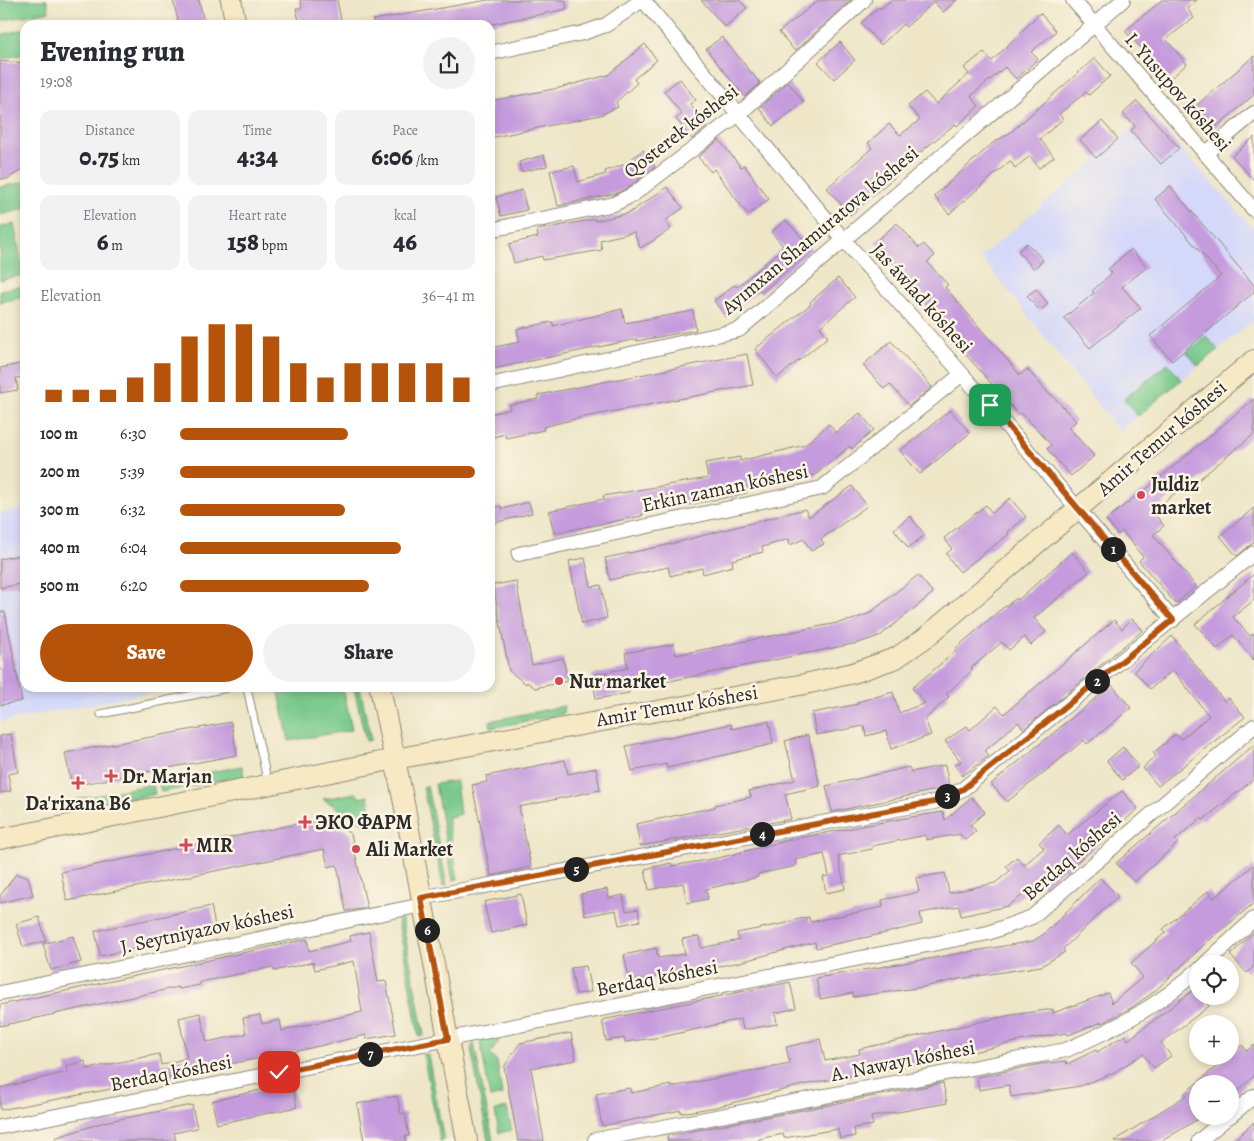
<!DOCTYPE html>
<html lang="en">
<head>
<meta charset="utf-8">
<style>
	body { margin:0; font-family:Alegreya,serif; background:#f2f2f3; color:#2b2b33; height:100vh; display:flex; flex-direction:column; font-size:19px; white-space:nowrap }
	* { box-sizing:border-box; margin:0 }
	p { font-size:16px; color:#7c7c81 }
	.icon { flex:none; width:28px; height:28px; fill:none; stroke:currentColor; stroke-width:2; stroke-linecap:round; stroke-linejoin:round }
	.map { position:relative; flex:1; overflow:hidden }
	.side { position:absolute; left:20px; top:20px; width:475px; height:672px; display:flex; flex-direction:column; background:#fff; border-radius:15px; box-shadow:0 2px 8px #0003 }
	.side>* { flex:none }
	.controls { position:absolute; left:1189px; top:955px; display:grid; gap:10px }
	.controls a { display:grid; place-items:center; width:50px; height:50px; border-radius:50%; background:#fff; box-shadow:0 2px 8px #0003; font-size:25px }
	.pin { position:absolute; display:grid; place-items:center; width:42px; height:42px; color:#fff; margin:-21px; border-radius:10px; box-shadow:0 2px 8px #0006 }
	.km { position:absolute; width:25px; height:25px; margin:-12px; border-radius:50%; background:#222; color:#fff; font-size:14px; line-height:25px; text-align:center }
	.round { display:grid; place-items:center; flex:none; width:52px; height:52px; border-radius:26px; background:#f2f2f3 }
	.summary { display:flex; align-items:center; justify-content:space-between; height:85px; padding:0 20px }
	h1 { font-size:28px; font-weight:800; line-height:38px }
	.metrics { display:grid; grid-template-columns:repeat(3,1fr); gap:8px; height:85px; padding:5px 20px }
	.metrics div { display:grid; align-content:center; border-radius:12px; background:#f2f2f3; text-align:center }
	.metrics b { font-size:25px; font-weight:800 }
	.metrics small { font-size:14px; font-weight:400 }
	.metrics p { font-size:14px }
	.chart { height:140px; padding:10px 20px }
	.chart p { display:flex; justify-content:space-between }
	.chart svg { width:100%; height:90px; margin-top:5px; stroke:#b45309; stroke-width:6 }
	.primary-button { display:flex; gap:10px; margin-top:auto; padding:10px 20px }
	.primary-button a { flex:1; height:58px; border-radius:30px; background:#b45309; color:#fff; font-size:20px; font-weight:800; line-height:58px; text-align:center }
	.primary-button a+a { background:#f2f2f3; color:#2b2b33 }
	ul { padding:0 20px; list-style:none; font-size:16px }
	li { display:grid; grid-template-columns:80px 60px 1fr; align-items:center; height:38px }
	li i { height:12px; border-radius:6px; background:#b45309 }
	.map>svg:first-child { display:block }
	.built { fill:#d4d8f9 }
	.green { fill:#78c98b; stroke:#527a5b }
	.building { fill:#c59bdd }
	.lines { fill:none; stroke-linecap:round; stroke-linejoin:round }
	.lane-casing { stroke:#8c8879; stroke-width:9 }
	.street-casing { stroke:#8c8879; stroke-width:16 }
	.secondary-casing { stroke:#8c8879; stroke-width:22 }
	.lane { stroke:#fff; stroke-width:7 }
	.street { stroke:#fff; stroke-width:14 }
	.secondary { stroke:#f7e9c3; stroke-width:20 }
	.route-casing { stroke:#fff; stroke-width:10 }
	.route { stroke:#b45309; stroke-width:6 }
	.poi-dot { fill:#d1495b; stroke:#fcf5e5; stroke-width:2 }
	.labels { text-anchor:middle; dominant-baseline:central; stroke-width:5; stroke-linejoin:round; paint-order:stroke }
	.street-label { font-size:20px; fill:#2b2b2b; stroke:#fcf5e5 }
	.poi-label { font-size:20px; font-weight:bold; fill:#2b2b2b; stroke:#fcf5e5; text-anchor:start }
</style>
</head>
<body>
<div class="map">
<svg width="1254" height="1141" viewBox="0 0 1254 1141">
	<rect width="100%" height="100%" fill="#fcf5e5"/>
	<filter id="ink" filterUnits="userSpaceOnUse"><feTurbulence type="fractalNoise" baseFrequency=".02" numOctaves="2"/><feDisplacementMap in="SourceGraphic" scale="10" xChannelSelector="R" yChannelSelector="G"/><feConvolveMatrix kernelMatrix="1 2 1 2 8 2 1 2 1" color-interpolation-filters="sRGB"/></filter>
	<filter id="wash" filterUnits="userSpaceOnUse"><feTurbulence type="fractalNoise" baseFrequency=".0096" numOctaves="4" result="noise"/><feDisplacementMap in="SourceGraphic" scale="20" xChannelSelector="R" yChannelSelector="G"/><feGaussianBlur stdDeviation="1.12" result="paint"/><feColorMatrix in="noise" values="0 0 0 0 0 0 0 0 0 0 0 0 0 0 0 0 0 1.4 0 .05"/><feComposite in="paint" operator="in"/></filter>
	<g filter="url(#wash)">
		<rect width="100%" height="100%" fill="#eee6c7"/>
		<path class="built" d="M 1149,114 L 1254,229 L 1254,320 L 1119,431 L 981,257 Z
			M 25,508 L 25,688 L 148,688 L 149,693 L 0,722 L 0,513 Z"/>
		<path class="green" d="M 0,0 L 47,0 L 49,11 L 0,21 Z
			M 25,29 L 25,54 L 0,59 L 0,35 Z
			M 25,182 L 25,209 L 0,215 L 0,187 Z
			M 14,224 L 24,275 L 0,280 L 0,227 Z
			M 23,286 L 25,297 L 0,302 L 0,290 Z
			M 1206,336 L 1218,350 L 1198,366 L 1187,352 Z
			M 1168,363 L 1181,380 L 1138,416 L 1124,399 Z
			M 278,688 L 343,688 L 352,730 L 289,741 Z
			M 354,688 L 360,688 L 371,740 L 366,741 Z
			M 564,706 L 563,714 L 491,728 L 490,721 Z
			M 242,766 L 244,776 L 161,792 L 159,782 Z
			M 456,781 L 460,814 L 447,818 L 458,879 L 453,880 L 435,784 Z
			M 153,784 L 155,794 L 76,810 L 74,800 Z
			M 427,786 L 447,885 L 443,886 L 423,787 Z
			M 356,793 L 360,798 L 368,796 L 375,827 L 369,827 L 323,799 Z
			M 397,915 L 402,919 L 424,1036 L 419,1037 Z
			M 498,1036 L 499,1041 L 490,1054 L 497,1061 L 502,1095 L 490,1098 L 480,1040 Z
			M 474,1043 L 493,1141 L 488,1141 L 471,1048 Z
			M 423,1053 L 428,1055 L 444,1141 L 440,1141 Z
			M 507,1108 L 512,1130 L 499,1133 L 495,1111 Z"/>
		<g id="blocks">
			<path class="building" d="M 173,0 L 199,0 L 204,23 L 179,25 Z
				M 300,0 L 337,0 L 342,25 L 300,25 L 296,8 L 302,8 Z
				M 488,0 L 565,0 L 567,9 L 487,25 L 374,25 L 373,20 Z
				M 701,0 L 739,0 L 747,8 L 725,27 Z
				M 819,0 L 851,0 L 795,51 L 779,32 Z
				M 891,0 L 957,0 L 943,12 L 934,2 L 906,27 L 903,24 L 881,45 L 861,23 L 879,7 L 881,9 Z
				M 1162,0 L 1197,0 L 1187,8 L 1194,18 L 1166,39 L 1187,64 L 1165,83 L 1146,60 L 1149,57 L 1125,31 Z
				M 1040,13 L 1056,31 L 1031,52 L 1038,59 L 1016,79 L 1005,67 L 971,96 L 979,106 L 957,126 L 955,124 L 917,155 L 918,156 L 897,175 L 850,215 L 827,188 L 872,148 L 868,143 L 889,124 L 900,135 L 920,120 L 908,106 L 925,92 L 936,104 L 969,74 L 964,68 L 984,52 L 992,61 Z
				M 722,37 L 760,83 L 745,97 L 706,49 Z
				M 840,42 L 855,60 L 834,79 L 818,62 Z
				M 645,44 L 657,60 L 634,79 L 637,83 L 616,102 L 618,107 L 600,115 L 490,138 L 490,101 L 559,88 L 608,75 Z
				M 1254,56 L 1254,95 L 1210,132 L 1191,110 Z
				M 1095,58 L 1110,76 L 1089,95 L 1086,92 L 1059,114 L 1063,119 L 1040,139 L 1054,157 L 1039,168 L 1030,156 L 1015,168 L 1010,161 L 949,214 L 934,196 L 993,143 L 1011,132 Z
				M 0,61 L 25,63 L 25,168 L 7,179 L 0,179 Z
				M 680,79 L 696,100 L 690,104 L 707,127 L 692,139 L 676,119 L 682,114 L 664,91 Z
				M 788,82 L 804,102 L 773,126 L 759,108 Z
				M 1137,101 L 1179,148 L 1161,164 L 1131,131 L 1135,126 L 1123,114 Z
				M 1102,121 L 1118,139 L 1096,158 L 1080,140 Z
				M 1254,137 L 1254,180 L 1232,156 Z
				M 719,140 L 741,167 L 744,165 L 769,199 L 748,215 L 714,169 L 711,172 L 698,157 Z
				M 643,150 L 655,167 L 629,187 L 617,193 L 558,206 L 550,171 L 574,166 L 578,182 L 606,174 L 605,171 L 623,165 Z
				M 544,155 L 547,166 L 521,172 L 519,162 Z
				M 1170,186 L 1254,285 L 1254,292 L 1172,361 L 1150,336 L 1221,276 L 1155,199 Z
				M 667,187 L 683,208 L 665,221 L 671,229 L 651,242 L 640,248 L 634,232 L 600,240 L 602,250 L 543,260 L 542,256 L 514,263 L 509,244 L 538,237 L 537,230 L 595,219 L 595,221 L 629,213 Z
				M 522,190 L 527,210 L 501,216 L 496,197 Z
				M 786,220 L 812,249 L 761,293 L 759,290 L 726,317 L 714,301 L 734,285 L 737,287 L 784,247 L 771,232 Z
				M 897,223 L 919,248 L 924,244 L 935,256 L 927,262 L 948,285 L 945,287 L 1020,375 L 1027,369 L 1050,395 L 1051,394 L 1076,421 L 1069,428 L 1094,456 L 1071,476 L 1047,449 L 1051,445 L 1037,429 L 1021,413 L 1019,415 L 924,307 L 927,305 L 875,242 Z
				M 1027,243 L 1043,260 L 1034,269 L 1018,251 Z
				M 1131,249 L 1147,267 L 1122,287 L 1141,308 L 1090,348 L 1064,318 L 1094,293 L 1092,291 L 1112,273 L 1108,269 Z
				M 838,278 L 855,297 L 820,327 L 828,337 L 777,378 L 755,349 L 811,304 L 810,302 Z
				M 1036,289 L 1048,304 L 1040,311 L 1027,296 Z
				M 622,309 L 625,323 L 693,311 L 696,330 L 637,341 L 637,339 L 492,369 L 490,348 L 520,342 L 517,329 L 553,322 L 553,326 Z
				M 891,341 L 932,387 L 909,406 L 890,384 L 884,389 L 863,365 Z
				M 747,354 L 753,385 L 579,418 L 543,427 L 544,430 L 506,438 L 505,434 L 493,437 L 490,414 L 510,409 L 509,405 L 538,399 L 538,395 Z
				M 25,363 L 25,377 L 16,378 L 18,390 L 0,393 L 0,368 Z
				M 1254,399 L 1254,434 L 1191,486 L 1188,482 L 1153,512 L 1164,526 L 1153,535 L 1196,586 L 1176,604 L 1139,561 L 1143,557 L 1122,531 L 1118,535 L 1106,520 L 1142,491 L 1143,492 Z
				M 950,410 L 970,433 L 920,474 L 900,451 Z
				M 860,413 L 874,430 L 852,449 L 850,446 L 815,475 L 746,490 L 747,493 L 642,514 L 642,516 L 554,533 L 549,511 L 604,499 L 603,496 L 708,478 L 705,463 L 740,457 L 740,461 L 805,445 L 829,424 L 836,433 Z
				M 852,486 L 867,506 L 821,539 L 824,544 L 811,551 L 804,539 L 790,545 L 789,539 L 762,547 L 763,552 L 732,560 L 733,566 L 703,574 L 702,568 L 670,576 L 668,567 L 610,580 L 605,558 L 663,546 L 805,509 L 809,517 Z
				M 1010,498 L 1026,517 L 1008,532 L 1009,534 L 960,572 L 946,554 L 952,549 L 944,538 L 986,505 L 992,513 Z
				M 529,502 L 532,513 L 490,524 L 490,509 L 501,506 L 502,509 Z
				M 1254,508 L 1254,542 L 1237,556 L 1220,536 Z
				M 910,516 L 925,535 L 908,548 L 894,529 Z
				M 1072,552 L 1089,572 L 1034,618 L 1046,632 L 1031,645 L 1025,637 L 1009,650 L 1002,642 L 971,668 L 973,670 L 946,694 L 949,697 L 925,719 L 931,735 L 891,749 L 886,731 L 866,736 L 864,726 L 816,735 L 812,713 L 858,704 L 857,702 L 893,692 L 899,713 L 925,703 L 912,688 L 956,651 L 955,649 L 1000,610 L 1017,598 L 1018,600 Z
				M 25,554 L 25,583 L 0,588 L 0,559 Z
				M 585,558 L 591,587 L 601,585 L 607,618 L 582,624 L 569,561 Z
				M 1254,574 L 1254,600 L 1233,617 L 1250,636 L 1254,633 L 1254,660 L 1233,635 L 1217,649 L 1195,624 Z
				M 918,575 L 933,593 L 880,636 L 858,643 L 660,683 L 629,690 L 629,693 L 596,699 L 592,675 L 628,668 L 625,653 L 674,644 L 676,655 L 852,620 L 870,613 Z
				M 516,581 L 532,665 L 563,658 L 568,681 L 535,688 L 527,682 L 526,684 L 509,671 L 493,585 Z
				M 0,612 L 5,612 L 22,701 L 0,705 Z
				M 1132,619 L 1143,630 L 1024,729 L 1018,722 L 985,751 L 989,756 L 962,776 L 954,764 L 961,762 L 945,741 L 967,726 L 970,730 L 997,706 L 1004,714 L 1114,620 L 1122,629 Z
				M 1172,636 L 1225,702 L 1229,698 L 1245,717 L 1158,786 L 1143,768 L 1156,756 L 1153,753 L 1176,734 L 1181,739 L 1209,716 L 1173,670 L 1150,689 L 1134,671 Z
				M 1112,685 L 1131,708 L 1087,744 L 1084,740 L 1007,802 L 991,784 Z
				M 769,721 L 773,744 L 667,768 L 666,764 L 632,771 L 626,746 L 731,724 L 732,729 Z
				M 231,722 L 237,755 L 72,786 L 65,753 Z
				M 11,734 L 18,772 L 8,774 L 11,791 L 0,793 L 0,736 Z
				M 808,735 L 820,786 L 785,794 L 791,819 L 640,846 L 636,824 L 715,807 L 715,805 L 751,797 L 749,791 L 795,780 L 785,741 Z
				M 1254,745 L 1254,779 L 1203,820 L 1201,818 L 1175,840 L 1178,843 L 1134,882 L 1116,863 Z
				M 1123,747 L 1139,766 L 1122,780 L 1107,761 Z
				M 565,760 L 568,774 L 596,768 L 600,790 L 519,807 L 531,867 L 491,876 L 472,785 L 487,782 L 486,776 Z
				M 945,765 L 949,786 L 941,789 L 832,812 L 826,786 L 909,767 L 911,772 Z
				M 1122,791 L 1138,809 L 1065,872 L 1063,869 L 1044,886 L 1040,882 L 1008,906 L 961,916 L 959,906 L 920,913 L 922,924 L 886,933 L 816,948 L 815,942 L 736,963 L 630,982 L 624,955 L 656,948 L 658,958 L 685,954 L 682,939 L 699,936 L 701,948 L 739,940 L 737,933 L 787,923 L 786,922 L 809,917 L 810,922 L 883,907 L 882,900 L 919,892 L 916,878 L 945,873 L 949,893 L 995,883 L 1010,871 L 1006,866 L 1017,857 L 1024,865 L 1044,848 L 1039,843 L 1059,825 L 1067,835 Z
				M 971,797 L 985,812 L 970,825 L 976,831 L 965,840 L 960,834 L 926,840 L 926,835 L 872,846 L 872,849 L 838,856 L 845,889 L 826,893 L 823,877 L 829,876 L 824,854 L 795,860 L 796,866 L 758,874 L 758,877 L 706,889 L 708,899 L 687,903 L 683,883 L 649,890 L 645,869 L 671,863 L 672,866 L 718,858 L 793,839 L 905,818 L 943,812 L 945,820 Z
				M 326,818 L 351,834 L 367,908 L 346,911 L 337,865 L 328,867 L 324,849 L 67,901 L 61,872 Z
				M 1254,865 L 1254,903 L 1207,942 L 1155,991 L 1131,1008 L 1102,1023 L 1102,1022 L 1068,1035 L 1067,1033 L 1024,1040 L 943,1059 L 807,1084 L 716,1107 L 681,1113 L 681,1110 L 602,1126 L 596,1094 L 630,1088 L 631,1093 L 671,1085 L 671,1087 L 790,1064 L 786,1047 L 820,1039 L 825,1061 L 860,1054 L 859,1049 L 1011,1015 L 1053,1009 L 1053,1013 L 1108,993 L 1112,1003 L 1143,977 L 1131,963 L 1166,932 L 1163,929 L 1208,891 L 1214,898 Z
				M 16,874 L 28,877 L 33,895 L 0,903 L 0,896 Z
				M 1100,878 L 1118,896 L 1063,949 L 1065,952 L 1041,966 L 959,979 L 923,987 L 853,997 L 853,993 L 820,999 L 816,978 L 1033,941 L 1044,934 Z
				M 607,889 L 609,898 L 623,895 L 626,911 L 638,909 L 640,921 L 619,925 L 616,910 L 585,916 L 581,894 Z
				M 521,894 L 527,925 L 491,933 L 484,902 Z
				M 211,906 L 216,931 L 100,956 L 95,931 Z
				M 39,917 L 46,941 L 23,947 L 16,924 Z
				M 369,932 L 378,982 L 386,981 L 396,1034 L 366,1039 L 366,1035 L 289,1053 L 213,1067 L 213,1065 L 164,1079 L 0,1110 L 0,1088 L 67,1072 L 66,1066 L 85,1061 L 87,1069 L 159,1054 L 161,1065 L 187,1058 L 179,1018 L 200,1013 L 207,1042 L 246,1034 L 243,1018 L 260,1015 L 262,1024 L 280,1020 L 282,1031 L 362,1012 L 354,961 L 315,970 L 313,962 L 274,971 L 273,967 L 200,982 L 200,985 L 179,989 L 178,987 L 0,1026 L 0,1005 L 307,939 L 309,951 L 351,941 L 350,936 Z
				M 1254,932 L 1254,966 L 1247,973 L 1230,955 Z
				M 73,936 L 81,962 L 51,970 L 43,944 Z
				M 586,966 L 591,992 L 576,994 L 571,968 Z
				M 790,982 L 796,1008 L 775,1013 L 777,1024 L 743,1030 L 741,1019 L 662,1037 L 625,1042 L 624,1038 L 606,1041 L 602,1020 Z
				M 1195,989 L 1198,996 L 1201,996 L 1209,1006 L 1161,1043 L 1171,1056 L 1154,1068 L 1143,1054 L 1113,1073 L 1080,1086 L 1011,1097 L 1009,1085 L 979,1090 L 977,1077 L 1041,1064 L 1066,1061 L 1067,1064 L 1096,1050 L 1097,1052 L 1125,1035 L 1128,1040 Z
				M 571,1033 L 576,1060 L 531,1068 L 544,1141 L 518,1141 L 504,1067 L 520,1043 Z
				M 1242,1045 L 1247,1051 L 1254,1045 L 1254,1076 L 1237,1092 L 1230,1097 L 1230,1084 L 1198,1084 L 1198,1119 L 1162,1141 L 1114,1141 L 1187,1095 L 1185,1093 Z
				M 292,1083 L 297,1107 L 217,1124 L 212,1101 Z
				M 943,1083 L 947,1103 L 871,1117 L 873,1125 L 854,1128 L 855,1136 L 840,1139 L 838,1129 L 784,1138 L 783,1134 L 759,1139 L 759,1141 L 668,1141 L 667,1136 Z
				M 397,1096 L 401,1114 L 405,1113 L 409,1136 L 405,1136 L 406,1141 L 364,1141 L 357,1104 Z
				M 192,1105 L 197,1128 L 174,1133 L 176,1141 L 56,1141 L 55,1138 L 104,1122 Z
				M 1254,1122 L 1254,1141 L 1233,1141 Z"/>
		</g>
	</g>
	<g filter="url(#ink)">
		<use href="#blocks" fill-opacity="0" stroke="#8c8879" stroke-width="1"/>
		<g class="lines">
			<defs>
				<path id="lane" d="M 247,688 L 268,784
					M 101,714 L 227,688"/>
				<path id="street" d="M 643,0 L 843,239 L 962,374 L 1173,620
					M 1073,0 L 1254,210
					M 490,53 L 583,33 L 606,25 L 642,0
					M 1205,154 L 1254,113
					M 490,230 L 614,204 L 634,194 L 739,114 L 864,0
					M 490,385 L 739,330 L 1123,0
					M 519,554 L 822,488 L 962,374
					M 421,898 L 934,802 L 963,789 L 1254,553
					M 1205,964 L 1254,919
					M 0,993 L 422,905
					M 1230,1116 L 1254,1096
					M 0,1127 L 988,933 L 1032,917 L 1254,726
					M 595,1140 L 1066,1050 C 1116,1028 1157,1007 1198,970
					M 1199,1141 L 1229,1116"/>
				<path id="secondary" d="M 231,0 L 236,25
					M 380,688 L 404,803 L 467,1141
					M 0,839 L 395,759 L 805,684 L 853,673 L 896,658 L 925,638 L 1254,360"/>
			</defs>
			<use href="#lane" class="lane-casing"/>
			<use href="#street" class="street-casing"/>
			<use href="#secondary" class="secondary-casing"/>
			<use href="#lane" class="lane"/>
			<use href="#street" class="street"/>
			<use href="#secondary" class="secondary"/>
		</g>
	</g>
	<g class="lines" filter="url(#ink)">
		<defs>
			<path id="route" d="M 279,1072 L 448,1039 L 421,898 L 934,802 L 963,789 L 1173,620 L 990,405"/>
		</defs>
		<use href="#route" class="route-casing"/>
		<use href="#route" class="route"/>
	</g>
	<g class="poi-dot">
		<circle cx="1141" cy="495" r="5"/>
		<circle cx="559" cy="681" r="5"/>
		<path d="M108.5 768.5h5v5h5v5h-5v5h-5v-5h-5v-5h5z"/>
		<path d="M75.5 775.5h5v5h5v5h-5v5h-5v-5h-5v-5h5z"/>
		<path d="M302.5 814.5h5v5h5v5h-5v5h-5v-5h-5v-5h5z"/>
		<path d="M183.5 837.5h5v5h5v5h-5v5h-5v-5h-5v-5h5z"/>
		<circle cx="356" cy="849" r="5"/>
	</g>
	<g class="labels">
		<g class="street-label">
			<text transform="translate(1178 92) rotate(49)">I. Yusupov kóshesi</text>
			<text transform="translate(681 131) rotate(-38)">Qosterek kóshesi</text>
			<text transform="translate(820 230) rotate(-40)">Ayımxan Shamuratova kóshesi</text>
			<text transform="translate(922 298) rotate(48)">Jas áwlad kóshesi</text>
			<text transform="translate(1162 438) rotate(-41)">Amir Temur kóshesi</text>
			<text transform="translate(725 488) rotate(-12)">Erkin zaman kóshesi</text>
			<text transform="translate(677 706) rotate(-10)">Amir Temur kóshesi</text>
			<text transform="translate(1072 856) rotate(-41)">Berdaq kóshesi</text>
			<text transform="translate(207 929) rotate(-12)">J. Seytniyazov kóshesi</text>
			<text transform="translate(657 978) rotate(-11)">Berdaq kóshesi</text>
			<text transform="translate(903 1061) rotate(-11)">A. Nawayı kóshesi</text>
			<text transform="translate(171 1073) rotate(-11)">Berdaq kóshesi</text>
		</g>
		<g class="poi-label">
			<text x="1151" y="484">Juldiz<tspan x="1151" dy="23">market</tspan></text>
			<text x="569" y="681">Nur market</text>
			<text x="122" y="776">Dr. Marjan</text>
			<text x="78" y="803" text-anchor="middle">Da'rixana B6</text>
			<text x="315" y="822">ЭКО ФАРМ</text>
			<text x="196" y="845">MIR</text>
			<text x="366" y="849">Ali Market</text>
		</g>
	</g>
</svg>
<div class="controls">
<a><svg class="icon" aria-label="locate" viewBox="0 0 24 24"><circle cx="12" cy="12" r="6"/><path d="M12 2v4M12 18v4M2 12h4M18 12h4"/></svg></a>
<a>+</a>
<a>−</a>
</div>
<div class="pin" style="left:990px;top:405px;background:#1e9e55"><svg class="icon" aria-label="arrive" viewBox="0 0 24 24"><path d="M6 21V4h12l-3 4 3 4H6"/></svg></div>
<div class="pin" style="left:279px;top:1072px;background:#d93025"><svg class="icon" aria-label="check" viewBox="0 0 24 24"><path d="M5 12l5 5 9-10"/></svg></div>
<b class="km" style="left:1113px;top:549px">1</b>
<b class="km" style="left:1097px;top:681px">2</b>
<b class="km" style="left:947px;top:796px">3</b>
<b class="km" style="left:762px;top:834px">4</b>
<b class="km" style="left:576px;top:869px">5</b>
<b class="km" style="left:427px;top:930px">6</b>
<b class="km" style="left:370px;top:1054px">7</b>
<section class="side">
<div class="summary"><div><h1>Evening run</h1><p>19:08</p></div><a class="round"><svg class="icon" aria-label="share" viewBox="0 0 24 24"><path d="M12 15V3M7 8l5-5 5 5M5 13v7h14v-7"/></svg></a></div>
<div class="metrics">
<div><p>Distance</p><b>0.75<small> km</small></b></div>
<div><p>Time</p><b>4:34</b></div>
<div><p>Pace</p><b>6:06<small> /km</small></b></div>
</div>
<div class="metrics">
<div><p>Elevation</p><b>6<small> m</small></b></div>
<div><p>Heart rate</p><b>158<small> bpm</small></b></div>
<div><p>kcal</p><b>46</b></div>
</div>
<div class="chart"><p><span>Elevation</span>36–41 m</p>
<svg viewBox="0 0 160 44" preserveAspectRatio="none"><path d="M5 44V38M15 44V38M25 44V38M35 44V32M45 44V25M55 44V12M65 44V6M75 44V6M85 44V12M95 44V25M105 44V32M115 44V25M125 44V25M135 44V25M145 44V25M155 44V32"/></svg>
</div>
<ul>
<li><b>100 m</b>6:30<i style="width:57%"></i></li>
<li><b>200 m</b>5:39<i style="width:100%"></i></li>
<li><b>300 m</b>6:32<i style="width:56%"></i></li>
<li><b>400 m</b>6:04<i style="width:75%"></i></li>
<li><b>500 m</b>6:20<i style="width:64%"></i></li>
</ul>
<div class="primary-button"><a>Save</a><a>Share</a></div>
</section>
</div>
</body>
</html>
